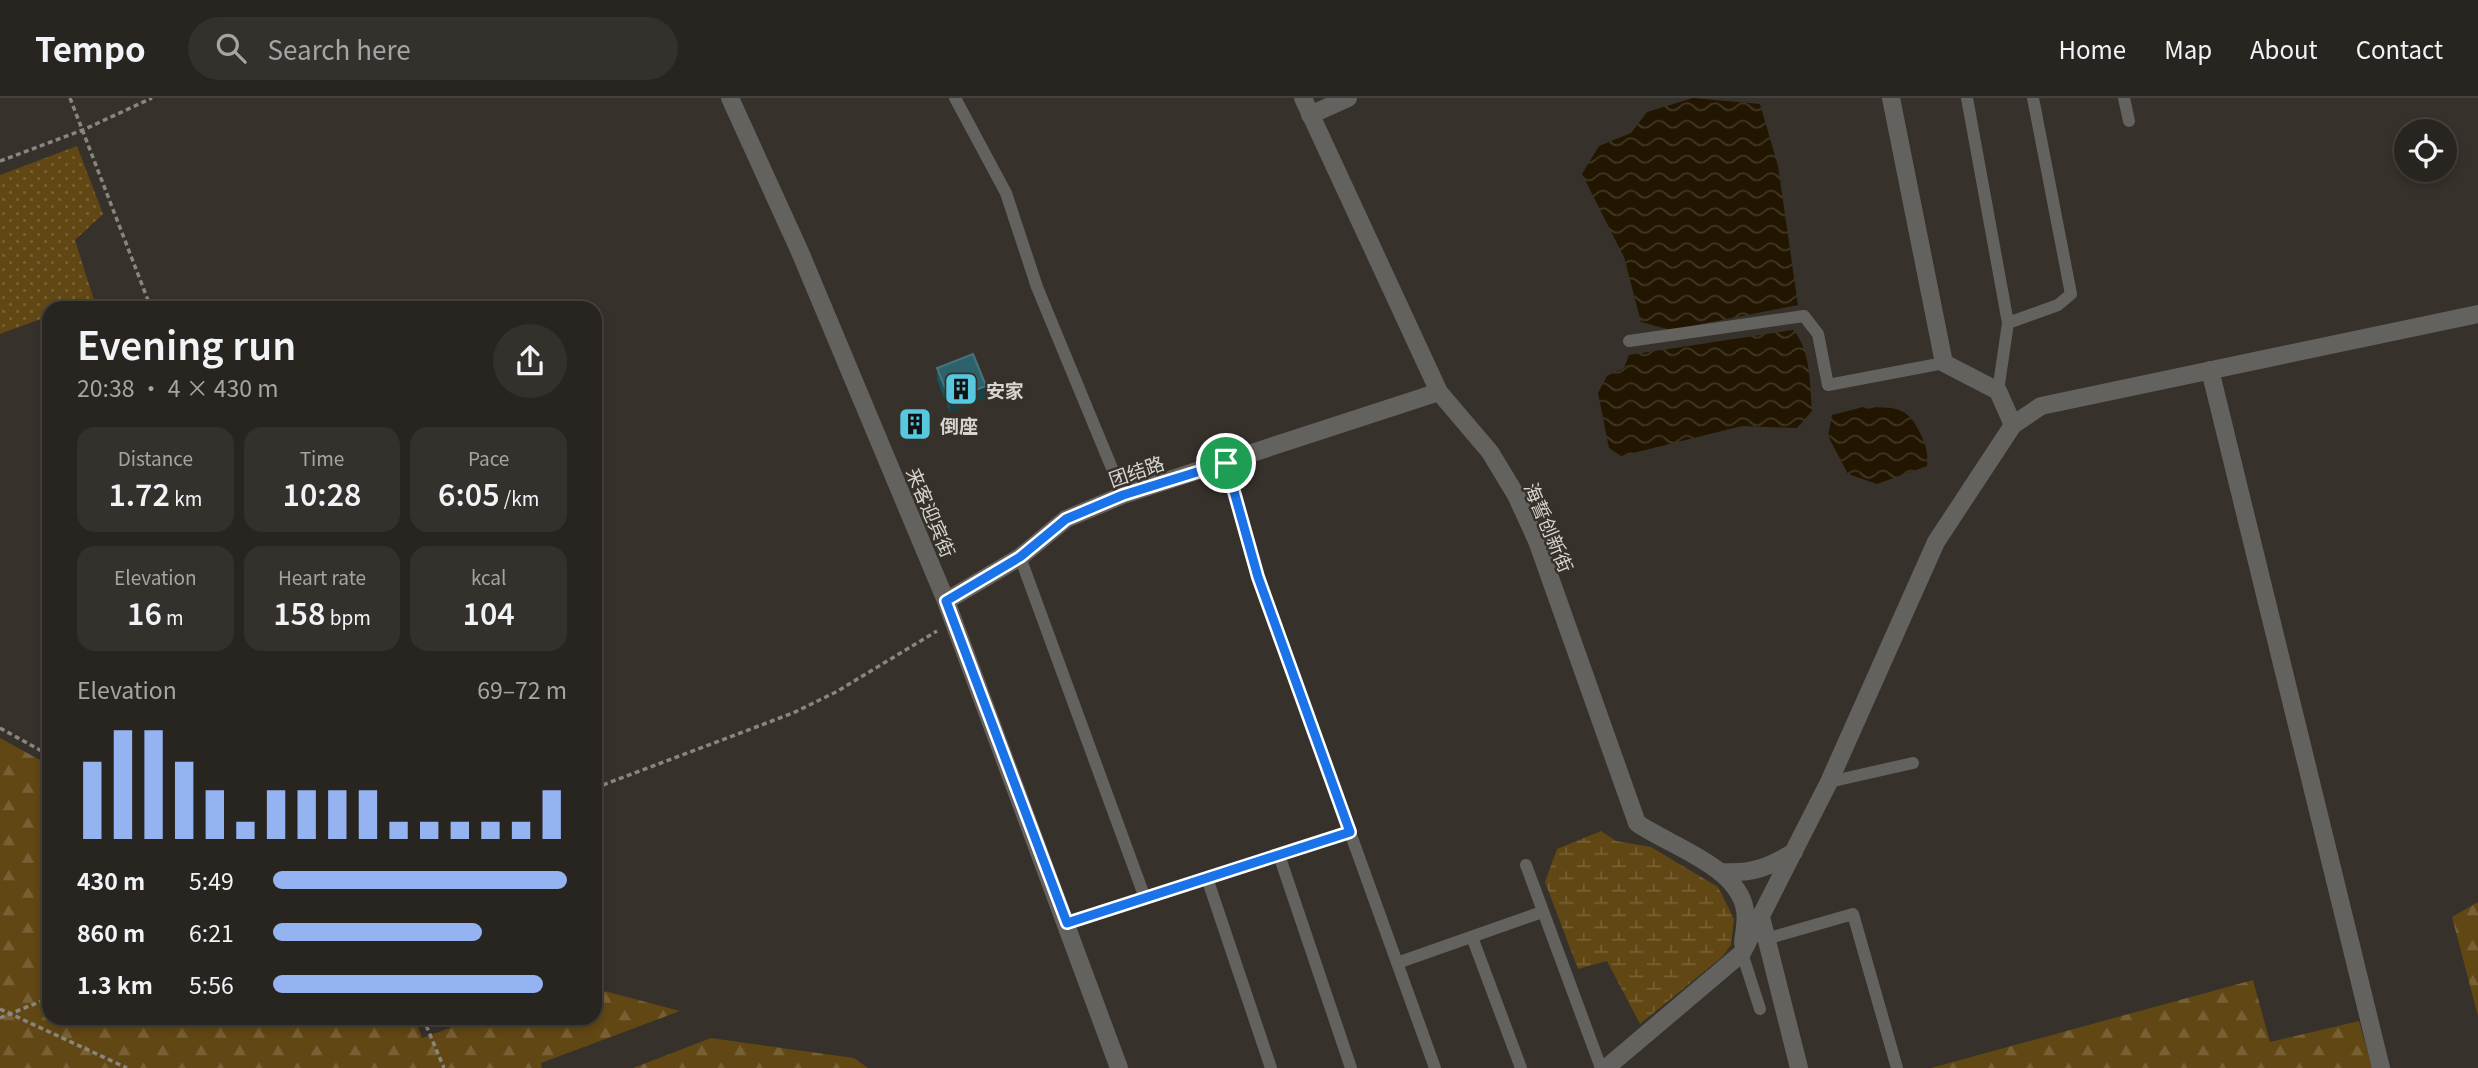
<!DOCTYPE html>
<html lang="en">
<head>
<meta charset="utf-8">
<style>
	body { margin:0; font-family:Georgia,"Noto Sans SC",serif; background:#34312d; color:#f1f3f6; height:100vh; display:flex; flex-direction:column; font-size:26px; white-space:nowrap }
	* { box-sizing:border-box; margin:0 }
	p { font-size:23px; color:#a5a5a5 }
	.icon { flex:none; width:38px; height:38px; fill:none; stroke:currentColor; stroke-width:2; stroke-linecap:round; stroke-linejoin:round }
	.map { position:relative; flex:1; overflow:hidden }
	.details { position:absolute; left:42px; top:203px; width:560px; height:724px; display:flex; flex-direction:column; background:#282520; border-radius:21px; box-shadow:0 4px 10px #0003,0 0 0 2px #44423e }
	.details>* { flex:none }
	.controls { position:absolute; left:2394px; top:21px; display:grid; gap:14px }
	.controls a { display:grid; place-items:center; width:63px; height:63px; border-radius:50%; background:#282520; box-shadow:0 4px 10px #0003,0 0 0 2px #44423e; font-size:35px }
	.pin { position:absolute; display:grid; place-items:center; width:60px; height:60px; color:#fff; margin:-30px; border:4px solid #fff; border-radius:50%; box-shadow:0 2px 7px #0007 }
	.round { display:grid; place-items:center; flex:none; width:74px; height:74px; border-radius:37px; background:#34312d }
	.headline { display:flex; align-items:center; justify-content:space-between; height:119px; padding:0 35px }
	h1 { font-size:38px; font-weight:600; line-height:52px }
	.metrics { display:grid; grid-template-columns:repeat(3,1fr); gap:10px; height:119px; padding:7px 35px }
	.metrics div { display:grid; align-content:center; border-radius:18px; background:#34312d; text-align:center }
	.metrics b { font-size:30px; font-weight:600 }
	.metrics small { font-size:19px; font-weight:400 }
	.metrics p { font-size:19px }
	.chart { height:196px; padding:14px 35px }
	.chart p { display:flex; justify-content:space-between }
	.chart svg { width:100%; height:126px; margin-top:7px; stroke:#95b2f1; stroke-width:6 }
	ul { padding:0 35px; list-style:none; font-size:23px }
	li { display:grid; grid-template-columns:112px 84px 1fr; align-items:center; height:52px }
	li i { height:18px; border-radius:9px; background:#95b2f1 }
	header { display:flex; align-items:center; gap:42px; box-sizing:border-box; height:98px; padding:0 35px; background:#282520; border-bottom:2px solid #44423e }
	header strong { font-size:33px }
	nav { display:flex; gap:38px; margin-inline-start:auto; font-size:24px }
	.search { width:490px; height:63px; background:#34312d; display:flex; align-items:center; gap:18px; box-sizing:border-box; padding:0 24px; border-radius:38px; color:#a5a5a5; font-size:26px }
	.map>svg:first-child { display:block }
	.grass { fill:url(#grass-dots) }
	.forest { fill:url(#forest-firs) }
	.wetland { fill:url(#wetland-marsh) }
	.water { fill:url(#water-waves) }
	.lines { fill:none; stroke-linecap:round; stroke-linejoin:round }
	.path { stroke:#89857f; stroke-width:3.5; stroke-dasharray:5 3.5; stroke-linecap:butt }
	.service { stroke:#64625f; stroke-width:12 }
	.minor { stroke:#64625f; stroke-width:18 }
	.wall { fill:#17545f }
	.shaded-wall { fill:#1b4044 }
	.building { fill:#2c626b; stroke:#47747b; stroke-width:2 }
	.route-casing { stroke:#fff; stroke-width:14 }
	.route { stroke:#1a73e8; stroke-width:9 }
	.labels { text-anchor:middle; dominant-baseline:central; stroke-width:5; stroke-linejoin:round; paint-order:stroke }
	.poi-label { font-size:19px; font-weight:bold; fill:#d8d5d0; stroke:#36312a; text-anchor:start }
	.street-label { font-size:19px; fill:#d8d5d0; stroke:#36312a }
</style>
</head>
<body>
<header>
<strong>Tempo</strong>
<div class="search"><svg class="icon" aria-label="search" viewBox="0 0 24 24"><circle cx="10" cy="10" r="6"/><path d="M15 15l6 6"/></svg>Search here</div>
<nav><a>Home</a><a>Map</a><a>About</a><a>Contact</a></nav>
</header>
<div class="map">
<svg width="2478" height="970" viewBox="0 0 2478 970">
	<defs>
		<pattern id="grass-dots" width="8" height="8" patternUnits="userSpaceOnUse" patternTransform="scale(1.75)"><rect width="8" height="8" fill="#614713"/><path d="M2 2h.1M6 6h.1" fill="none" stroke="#776134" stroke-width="1.8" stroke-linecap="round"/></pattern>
		<pattern id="forest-firs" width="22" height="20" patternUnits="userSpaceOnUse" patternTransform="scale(1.75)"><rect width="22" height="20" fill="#614713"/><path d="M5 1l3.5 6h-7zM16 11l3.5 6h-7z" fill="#776134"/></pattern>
		<pattern id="wetland-marsh" width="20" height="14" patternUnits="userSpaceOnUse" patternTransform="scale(1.75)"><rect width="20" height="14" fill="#614713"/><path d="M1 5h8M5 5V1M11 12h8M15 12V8" fill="none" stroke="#776134"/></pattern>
		<pattern id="water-waves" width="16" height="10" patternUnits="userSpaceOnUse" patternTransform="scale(1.75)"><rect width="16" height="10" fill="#221601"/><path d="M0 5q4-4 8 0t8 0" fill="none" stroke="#413725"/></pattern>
	</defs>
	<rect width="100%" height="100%" fill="#36312a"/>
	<path class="grass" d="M 77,48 L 103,116 L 75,142 L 94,202 L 72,210 L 49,210 L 49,218 L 0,236 L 0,77 Z"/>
	<path class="forest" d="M 0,640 L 49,667 L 49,920 L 415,921 L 422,940 L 475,921 L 595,920 L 595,894 L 604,893 L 680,913 L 541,965 L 542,970 L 0,970 Z
		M 2478,804 L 2478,918 L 2452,819 Z
		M 2253,882 L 2270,944 L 2359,923 L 2372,970 L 1931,970 Z
		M 711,940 L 854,960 L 868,970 L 633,970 Z"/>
	<path class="wetland" d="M 1601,733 L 1616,743 L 1651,749 L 1718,789 L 1734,821 L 1731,847 L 1722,859 L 1640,926 L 1607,863 L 1578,871 L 1545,784 L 1557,751 Z"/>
	<path class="water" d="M 1693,0 L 1760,6 L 1778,68 L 1798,207 L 1671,232 L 1641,224 L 1624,159 L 1582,76 L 1599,48 L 1631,35 L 1647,14 Z
		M 1793,232 C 1811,251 1810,288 1812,313 L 1797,330 L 1742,328 L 1621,358 L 1609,350 L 1598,295 L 1607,278 L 1624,270 L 1629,257 Z
		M 1863,309 C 1892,310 1907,306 1920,335 C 1926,347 1928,354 1927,368 L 1877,386 L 1848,376 L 1828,338 L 1832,317 Z"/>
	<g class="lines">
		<path class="path" d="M 70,0 L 151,210
			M 0,63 L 83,32 L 152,0
			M 0,630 L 49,657
			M 595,690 L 793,615 L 836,594 L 937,533
			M 0,911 L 127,970
			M 0,920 L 49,900
			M 423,920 L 444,970"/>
		<path class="service" d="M 955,0 L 1006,95 L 1037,189 L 1123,397
			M 1967,0 L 2008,225 L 1998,293
			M 2124,0 L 2129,23
			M 2008,225 L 2058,207 L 2071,196 L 2033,0
			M 1629,243 L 1804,218 L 1818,236 L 1828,287 L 1944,265
			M 1226,365 L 1258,479 L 1435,970
			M 1020,459 L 1145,800
			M 1829,684 L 1913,665
			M 1279,757 L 1351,970
			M 1526,767 L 1601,970
			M 1207,780 L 1271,970
			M 1067,825 L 1350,734
			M 1472,839 L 1521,970
			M 1766,841 L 1853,816 L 1897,970
			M 1742,855 L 1760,911
			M 1397,865 L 1542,814"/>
		<path class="minor" d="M 730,0 L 800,154 L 946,503 L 1119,970
			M 1303,0 L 1439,294 L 1490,354 L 1516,397 L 1537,443 L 1637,725 C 1670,748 1738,768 1745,812 C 1747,822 1744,835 1743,845
			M 1891,0 L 1944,265 L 1998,293 L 2013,327
			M 1310,17 L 1348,0
			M 2210,272 L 2381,970
			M 946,503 L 1020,459 L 1066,421 L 1123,397 L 1439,294
			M 1722,774 C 1752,776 1769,769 1794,754
			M 1761,819 L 1799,970
			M 1606,970 L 1742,855 L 1829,684 L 1936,444 L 2013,327 L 2041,308 L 2478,216"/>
	</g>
	<path class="wall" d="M 937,270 L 986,300 L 950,314 L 937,282 Z"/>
	<path class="shaded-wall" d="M 986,288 L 986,300 L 950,314 L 950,302 Z"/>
	<path class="building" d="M 973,256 L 986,288 L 950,302 L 937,270 Z"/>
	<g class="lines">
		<defs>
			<path id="route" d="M 1226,365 L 1258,479 L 1350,734 L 1067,825 L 946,503 L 1020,459 L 1066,421 L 1123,397 Z"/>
		</defs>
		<use href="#route" class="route-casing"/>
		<use href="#route" class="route"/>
	</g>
	<defs>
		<symbol id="building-square" viewBox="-11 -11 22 22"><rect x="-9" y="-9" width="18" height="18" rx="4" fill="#56c9e1" stroke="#36312a"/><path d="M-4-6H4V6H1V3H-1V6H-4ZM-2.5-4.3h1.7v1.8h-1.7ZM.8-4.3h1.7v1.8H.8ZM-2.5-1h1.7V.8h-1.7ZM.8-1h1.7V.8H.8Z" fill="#111"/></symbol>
	</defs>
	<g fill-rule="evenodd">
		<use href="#building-square" x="942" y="272" width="38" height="38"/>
		<use href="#building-square" x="896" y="307" width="38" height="38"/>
	</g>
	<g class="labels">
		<g class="poi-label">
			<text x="986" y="291">安家</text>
			<text x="940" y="326">倒座</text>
		</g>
		<g class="street-label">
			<text transform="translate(1136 372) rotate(-19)">团结路</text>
			<text transform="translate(932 414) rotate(67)">来客迎宾街</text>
			<text transform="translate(1550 429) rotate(67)">海誓创新街</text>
		</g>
	</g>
</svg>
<div class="controls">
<a><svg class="icon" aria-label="locate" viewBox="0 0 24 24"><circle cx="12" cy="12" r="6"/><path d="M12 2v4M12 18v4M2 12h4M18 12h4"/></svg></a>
</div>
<div class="pin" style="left:1226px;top:365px;background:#1e9e55"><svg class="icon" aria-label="arrive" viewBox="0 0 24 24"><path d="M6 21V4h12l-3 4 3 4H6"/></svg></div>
<section class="details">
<div class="headline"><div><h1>Evening run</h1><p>20:38 · 4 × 430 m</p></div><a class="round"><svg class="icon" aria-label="share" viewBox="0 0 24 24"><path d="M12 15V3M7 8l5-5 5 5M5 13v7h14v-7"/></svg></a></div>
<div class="metrics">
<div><p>Distance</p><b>1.72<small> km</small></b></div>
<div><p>Time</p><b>10:28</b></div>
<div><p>Pace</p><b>6:05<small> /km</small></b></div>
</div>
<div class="metrics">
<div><p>Elevation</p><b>16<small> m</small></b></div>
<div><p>Heart rate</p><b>158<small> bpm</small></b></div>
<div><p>kcal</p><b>104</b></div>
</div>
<div class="chart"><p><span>Elevation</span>69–72 m</p>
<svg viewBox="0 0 160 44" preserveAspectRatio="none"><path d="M5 44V17M15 44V6M25 44V6M35 44V17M45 44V27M55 44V38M65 44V27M75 44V27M85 44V27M95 44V27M105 44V38M115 44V38M125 44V38M135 44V38M145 44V38M155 44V27"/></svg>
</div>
<ul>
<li><b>430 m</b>5:49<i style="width:100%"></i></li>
<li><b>860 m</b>6:21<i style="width:71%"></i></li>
<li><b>1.3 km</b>5:56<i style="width:92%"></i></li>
</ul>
</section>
</div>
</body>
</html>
